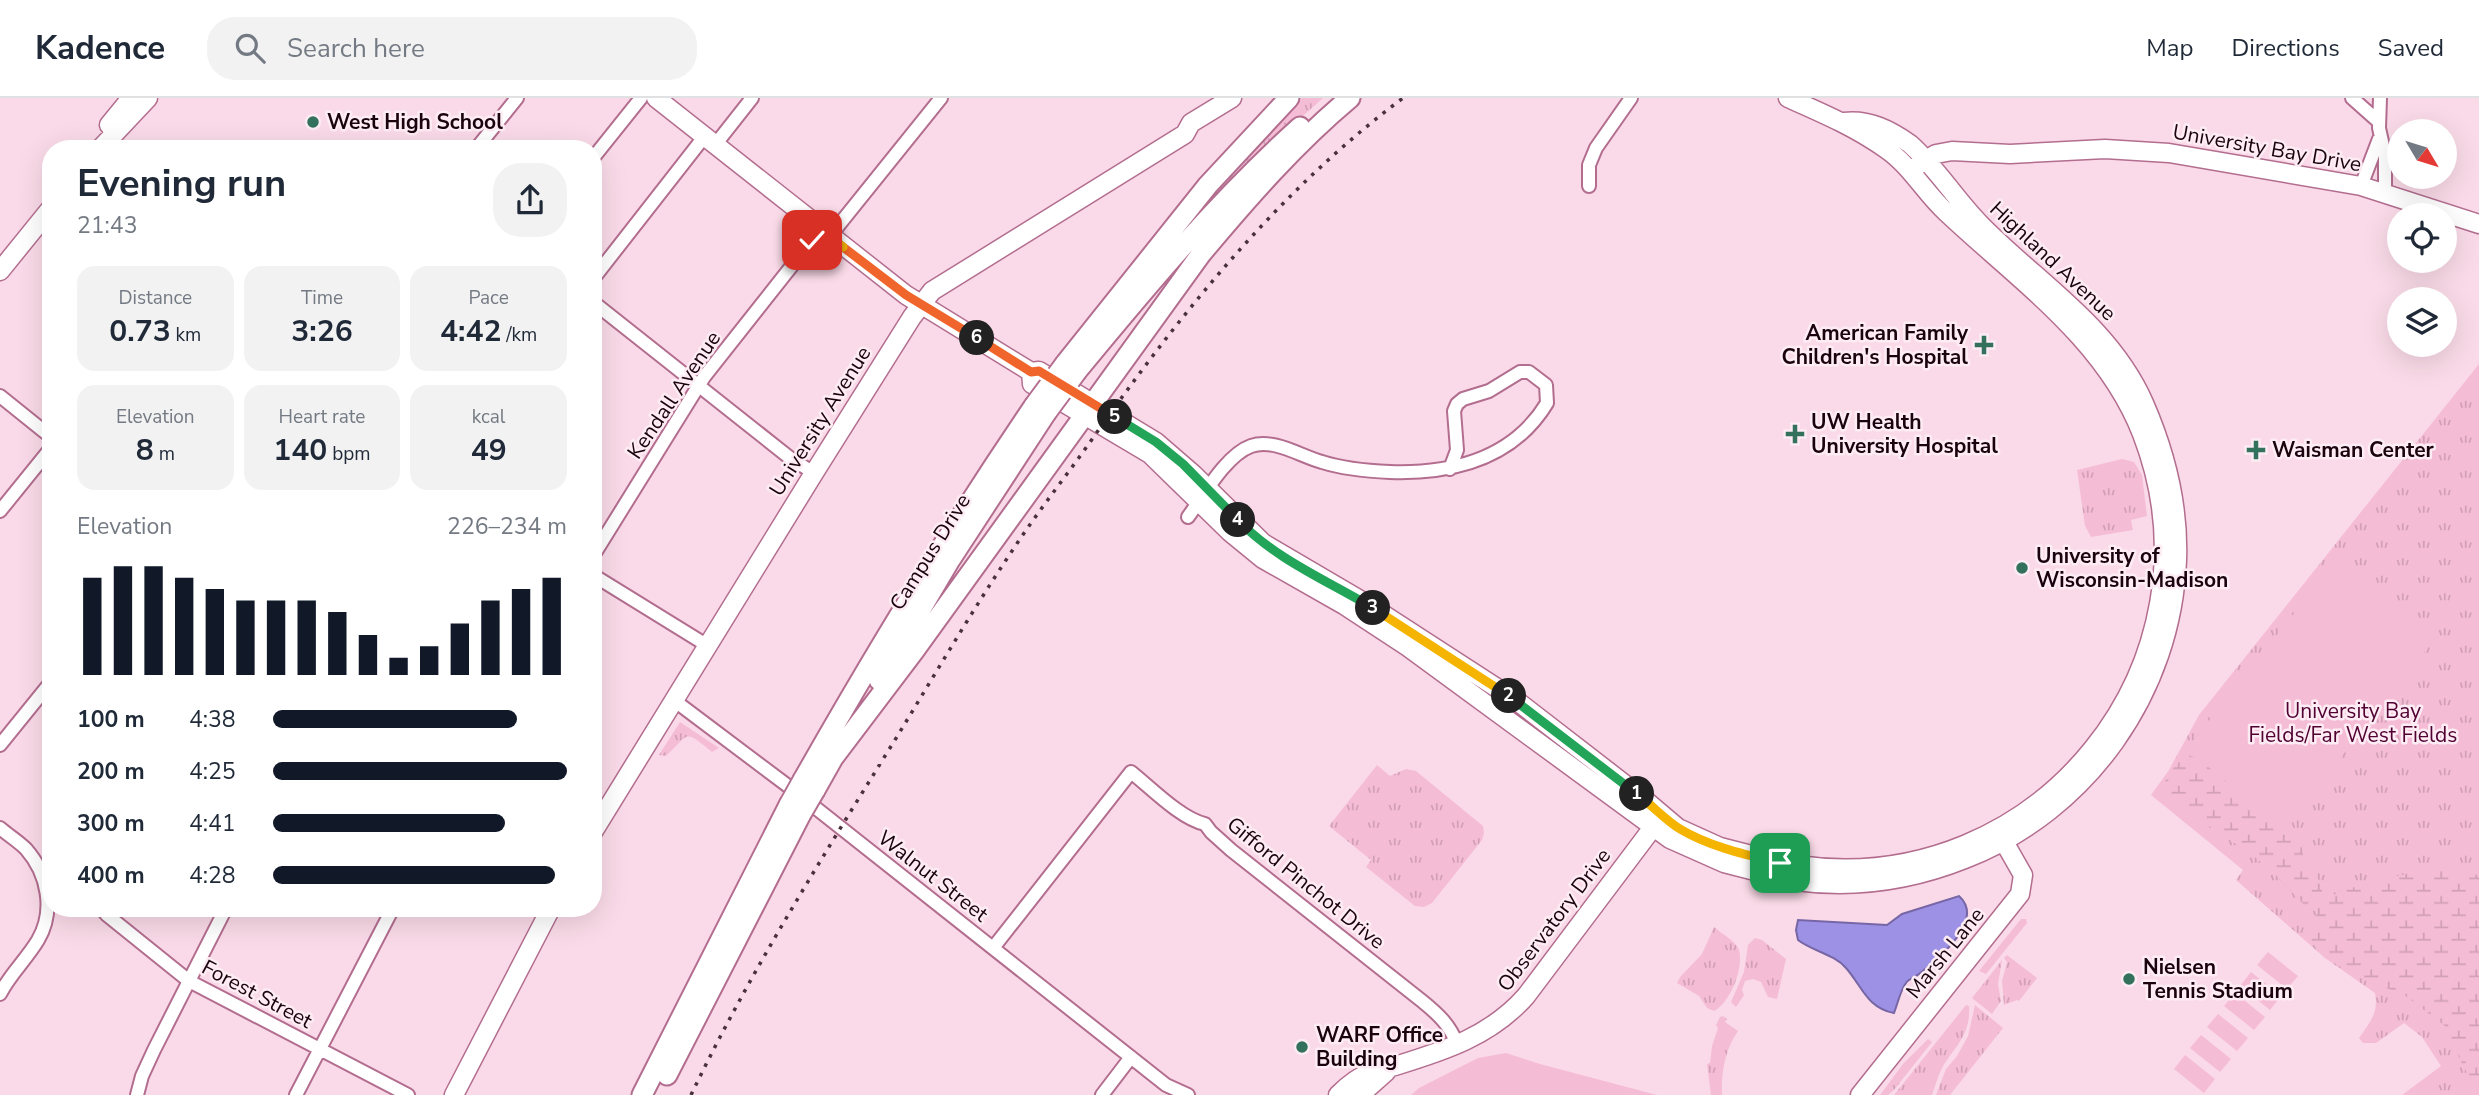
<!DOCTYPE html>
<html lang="en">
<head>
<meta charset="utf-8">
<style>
	body { margin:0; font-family:"Nunito Sans",sans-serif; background:#f2f2f3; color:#1f2937; height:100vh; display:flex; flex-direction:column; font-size:26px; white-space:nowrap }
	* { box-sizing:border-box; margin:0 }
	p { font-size:23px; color:#747a83 }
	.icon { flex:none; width:38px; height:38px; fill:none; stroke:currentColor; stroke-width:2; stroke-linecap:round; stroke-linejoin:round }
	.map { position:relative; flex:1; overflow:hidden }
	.side { position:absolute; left:42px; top:42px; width:560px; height:777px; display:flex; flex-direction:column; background:#fff; border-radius:28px; box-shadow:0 7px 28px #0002 }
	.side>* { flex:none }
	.needle { width:46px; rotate:128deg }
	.buttons { position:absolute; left:2387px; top:21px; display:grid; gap:14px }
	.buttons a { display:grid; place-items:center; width:70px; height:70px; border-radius:50%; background:#fff; box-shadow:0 7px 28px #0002; font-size:35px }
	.pin { position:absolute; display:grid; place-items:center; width:60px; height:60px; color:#fff; margin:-30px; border-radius:14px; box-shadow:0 4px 10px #0006 }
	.km { position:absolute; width:35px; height:35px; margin:-18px; border-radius:50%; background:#222; color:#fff; font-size:19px; line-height:35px; text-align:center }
	.round { display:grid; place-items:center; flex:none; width:74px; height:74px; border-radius:28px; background:#f2f2f3 }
	.overview { display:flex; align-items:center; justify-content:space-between; height:119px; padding:0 35px }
	h1 { font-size:38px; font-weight:700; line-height:52px }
	.metrics { display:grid; grid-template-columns:repeat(3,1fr); gap:10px; height:119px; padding:7px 35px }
	.metrics div { display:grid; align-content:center; border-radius:18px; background:#f2f2f3; text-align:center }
	.metrics b { font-size:30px; font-weight:700 }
	.metrics small { font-size:19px; font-weight:400 }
	.metrics p { font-size:19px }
	.chart { height:196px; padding:14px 35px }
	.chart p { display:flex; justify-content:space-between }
	.chart svg { width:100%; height:126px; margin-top:7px; stroke:#111827; stroke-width:6 }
	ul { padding:0 35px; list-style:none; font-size:23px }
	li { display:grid; grid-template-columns:112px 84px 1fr; align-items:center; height:52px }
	li i { height:18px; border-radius:9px; background:#111827 }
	header { display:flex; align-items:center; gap:42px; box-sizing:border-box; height:98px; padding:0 35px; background:#fff; border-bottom:2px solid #e0e1e3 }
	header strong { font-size:33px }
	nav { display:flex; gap:38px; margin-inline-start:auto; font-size:24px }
	.search { width:490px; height:63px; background:#f2f2f3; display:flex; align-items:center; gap:18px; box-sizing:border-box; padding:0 24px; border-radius:28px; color:#747a83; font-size:26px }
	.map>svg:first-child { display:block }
	.grass { fill:url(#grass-tufts) }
	.wetland { fill:url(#wetland-marsh) }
	.pitch { fill:#f5bcd6 }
	.water { fill:#9d91e5; stroke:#7666a5; stroke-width:2 }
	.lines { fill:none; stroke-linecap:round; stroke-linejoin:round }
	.street-casing { stroke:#b36d8f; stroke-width:16 }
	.secondary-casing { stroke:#b36d8f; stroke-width:21 }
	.primary-casing { stroke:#b36d8f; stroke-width:23 }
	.street { stroke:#fff; stroke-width:12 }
	.secondary { stroke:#fff; stroke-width:18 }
	.primary { stroke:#fff; stroke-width:19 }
	.rail { stroke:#49303c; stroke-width:3.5; stroke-dasharray:3.5 7; stroke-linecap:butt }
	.primary-bridge-casing { stroke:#b36d8f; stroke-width:23; stroke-linecap:butt }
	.primary-bridge { stroke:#fff; stroke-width:19 }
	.split-1-casing { stroke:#fff; stroke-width:14 }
	.split-2-casing { stroke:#fff; stroke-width:14 }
	.split-3-casing { stroke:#fff; stroke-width:14 }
	.split-4-casing { stroke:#fff; stroke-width:14 }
	.split-5-casing { stroke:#fff; stroke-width:14 }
	.split-6-casing { stroke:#fff; stroke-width:14 }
	.split-7-casing { stroke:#fff; stroke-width:14 }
	.split-8-casing { stroke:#fff; stroke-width:14 }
	.split-1 { stroke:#f5b400; stroke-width:9 }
	.split-2 { stroke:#22a559; stroke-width:9 }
	.split-3 { stroke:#f5b400; stroke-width:9 }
	.split-4 { stroke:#22a559; stroke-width:9 }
	.split-5 { stroke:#22a559; stroke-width:9 }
	.split-6 { stroke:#f0652b; stroke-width:9 }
	.split-7 { stroke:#f0652b; stroke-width:9 }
	.split-8 { stroke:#f5b400; stroke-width:9 }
	.poi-dot { fill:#33715d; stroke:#fdecf3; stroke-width:2.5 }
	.labels { text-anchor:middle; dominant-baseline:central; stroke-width:5; stroke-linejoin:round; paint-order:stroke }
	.poi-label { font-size:21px; font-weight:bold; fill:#1a030f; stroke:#fdecf3; text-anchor:start }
	.street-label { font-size:21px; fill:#1a030f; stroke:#fdecf3 }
	.park-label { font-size:21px; fill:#500031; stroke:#fdecf3 }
</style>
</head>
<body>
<header>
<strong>Kadence</strong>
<div class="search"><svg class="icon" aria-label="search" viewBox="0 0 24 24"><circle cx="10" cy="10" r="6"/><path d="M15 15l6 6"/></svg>Search here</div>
<nav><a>Map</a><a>Directions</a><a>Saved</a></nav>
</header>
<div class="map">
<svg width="2479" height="997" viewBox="0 0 2479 997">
	<defs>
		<pattern id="grass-tufts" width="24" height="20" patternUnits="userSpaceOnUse" patternTransform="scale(1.75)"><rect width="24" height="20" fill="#f5bcd6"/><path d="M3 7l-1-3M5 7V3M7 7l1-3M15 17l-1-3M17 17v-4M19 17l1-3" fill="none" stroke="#d1a0b6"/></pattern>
		<pattern id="wetland-marsh" width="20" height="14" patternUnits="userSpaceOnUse" patternTransform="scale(1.75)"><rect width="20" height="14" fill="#f5bcd6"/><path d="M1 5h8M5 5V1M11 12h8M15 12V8" fill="none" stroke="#d1a0b6"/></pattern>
	</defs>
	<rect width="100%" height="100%" fill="#fadae8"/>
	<path class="grass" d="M 1302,0 L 1323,0 L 1265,52 L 1155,168 L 1203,104 Z
		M 2479,266 L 2479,997 L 2402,997 L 2441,968 L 2422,939 L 2404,925 L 2376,945 L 2363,945 L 2359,940 C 2370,924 2379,915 2375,895 L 2325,860 L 2236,782 L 2243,772 L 2151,697 L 2169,672 L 2199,617 Z
		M 2122,361 L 2134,364 L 2142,377 L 2147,418 L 2131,422 L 2133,432 L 2091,439 L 2085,428 L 2077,372 Z
		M 680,624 L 719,650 L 712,654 C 683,631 691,635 666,658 L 659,657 Z
		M 1377,667 L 1390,678 L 1406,671 L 1416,673 L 1483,728 L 1484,735 L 1482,742 L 1432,805 L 1424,809 L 1415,808 L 1366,769 L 1371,762 L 1329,728 Z
		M 2021,821 L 2026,821 L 2027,825 L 1986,876 L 1979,873 Z
		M 1714,829 C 1722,836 1735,842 1739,852 C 1744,870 1730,905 1714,913 L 1707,910 L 1699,898 L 1677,885 L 1680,879 L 1702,856 Z
		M 1755,840 L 1762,842 L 1786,861 L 1777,901 L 1768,899 L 1761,884 L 1753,881 L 1745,883 L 1742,892 L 1744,897 L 1736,909 L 1731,904 L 1744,874 L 1748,847 Z
		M 2007,857 L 2037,880 L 2019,903 L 2017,902 L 2004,907 L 2002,883 L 2007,864 L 2004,860 Z
		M 2002,862 L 1998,886 L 2001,903 L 1992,916 L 1972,900 Z
		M 1966,907 L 1969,908 C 1971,937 1955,948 1942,970 C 1938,978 1935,988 1932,997 L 1894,997 Z
		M 1975,907 L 2003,930 L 1950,997 L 1936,997 L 1946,971 L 1957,958 L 1968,938 Z
		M 1723,918 L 1727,921 L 1725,924 L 1738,933 C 1725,952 1721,974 1722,997 L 1711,997 L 1707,966 L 1710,965 L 1712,948 L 1718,930 L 1716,927 L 1720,919 Z
		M 1928,941 L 1932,944 L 1894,992 L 1888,997 L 1880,997 L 1903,966 Z"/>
	<path class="wetland" d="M 2189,657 L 2200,662 L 2301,747 L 2305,765 L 2323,787 L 2321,800 L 2326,803 L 2339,793 L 2425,771 L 2479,777 L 2479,880 L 2475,879 L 2479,903 L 2479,994 L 2463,968 L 2445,928 L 2403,896 L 2366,883 L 2325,860 L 2310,842 L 2317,814 L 2308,811 L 2272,773 L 2251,756 L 2177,707 L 2164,694 L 2163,687 C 2169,675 2177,663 2189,657 Z"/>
	<path class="pitch" d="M 2338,460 L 2437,538 L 2287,727 L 2188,649 Z
		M 2268,854 L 2298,878 L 2287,891 L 2257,867 Z
		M 2251,874 L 2281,898 L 2270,912 L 2240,888 Z
		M 2235,895 L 2265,919 L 2254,932 L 2224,908 Z
		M 2218,916 L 2248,940 L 2237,953 L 2207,929 Z
		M 2201,937 L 2231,961 L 2220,974 L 2190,950 Z
		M 1506,955 L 1540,966 L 1657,997 L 1411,997 L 1419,990 L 1478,960 Z
		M 2185,957 L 2215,981 L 2204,995 L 2174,971 Z"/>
	<path class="water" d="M 1959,798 C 1986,822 1938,861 1919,876 C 1916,879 1908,881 1906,885 C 1900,893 1898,905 1894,915 C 1867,910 1862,888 1846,870 C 1834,856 1812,853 1798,842 L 1796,832 L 1798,822 L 1887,827 L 1902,816 Z"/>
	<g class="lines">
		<defs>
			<path id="street" d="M 2352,0 L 2379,24
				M 2380,0 L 2379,30 L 2385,57 L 2385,95
				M 715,47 L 752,0
				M 476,51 L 517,0
				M 593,60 L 641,0
				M 1589,88 L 1589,67 L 1596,50 L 1631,0
				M 2361,88 L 2379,41
				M 830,138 L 941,0
				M 593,181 L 704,39
				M 593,204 L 790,360 L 814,375
				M 0,298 L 51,339
				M 0,413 L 51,350
				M 1188,419 C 1204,397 1226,357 1251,348 C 1274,340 1300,358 1322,364 C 1344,371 1367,373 1390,374 C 1452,376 1513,361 1547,305 L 1546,287 L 1529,274 L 1520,274 L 1489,293 L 1463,301 L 1457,306 L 1454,313 L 1457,352 L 1450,371
				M 593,458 L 704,279 L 821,131
				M 593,477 L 708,548
				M 675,603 L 788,688 L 1166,987 L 1188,997
				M 0,647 L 51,584
				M 0,730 C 8,737 18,743 26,751 C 48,776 55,813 38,842 C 26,862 10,876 0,896
				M 101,810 L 107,817 L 189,883 L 408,997
				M 993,850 L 1131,674 C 1150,689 1181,721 1205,726 L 1211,734 L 1231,752 L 1422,903 C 1438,916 1450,927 1457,946
				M 137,997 L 142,978 L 154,952 L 226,810
				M 296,997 L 393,810
				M 1102,997 L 1131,959"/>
			<path id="secondary" d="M 656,0 L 906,197 L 1031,274 L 1039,273 L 1156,344 L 1193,376 L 1263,445 L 1372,509 L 1517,603 L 1645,702 L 1678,730 L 1720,749 L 1791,767
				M 1788,0 C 1822,15 1855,29 1886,51 C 1910,67 1925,95 1946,114 C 2018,182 2105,241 2142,336 C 2230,564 2039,802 1797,767
				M 109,27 L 131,0
				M 100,51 L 148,0
				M 1918,67 L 1936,56 L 1952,53 L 2010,56 L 2105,51 L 2169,55 L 2361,88 L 2479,126
				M 0,173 L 51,110
				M 1031,274 L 1032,286 L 1150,356 L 1230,434 L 1263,461 L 1344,507 L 1408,549 L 1670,741 L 1724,765 L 1790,782
				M 593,734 L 814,375 L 912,219 L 932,193 L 1185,36 L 1191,25 L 1232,0
				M 1796,783 C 1855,791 1910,783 1965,761 C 2088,713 2172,594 2177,462 C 2179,408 2165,353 2144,305 C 2110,228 2038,185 1981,127 C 1956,102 1937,70 1910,46 C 1890,32 1869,21 1844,24
				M 454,997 L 551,810
				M 1338,997 C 1348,987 1360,978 1373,973 C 1380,970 1388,970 1395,968 C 1444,953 1491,938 1526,898 L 1660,720
				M 1360,997 L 1386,974
				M 1860,997 L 2020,796 L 2023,777 L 1999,735"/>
			<path id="primary" d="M 1065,266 L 1208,87 L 1289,0
				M 1077,273 C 1147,188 1218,103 1300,29
				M 879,582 L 950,462 L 1046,315
				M 830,664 L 914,553 L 1201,156 C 1247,101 1295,46 1350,0
				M 803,682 C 875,555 951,430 1034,308
				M 815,692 L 837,653
				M 667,977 L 801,716
				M 642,997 L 789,707"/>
		</defs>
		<use href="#street" class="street-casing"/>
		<use href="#secondary" class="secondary-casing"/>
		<use href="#primary" class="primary-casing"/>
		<use href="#street" class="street"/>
		<use href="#secondary" class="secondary"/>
		<use href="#primary" class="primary"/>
		<path class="rail" d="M 691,997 C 751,872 825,755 898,637 C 935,576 972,513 1012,453 C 1038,413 1068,376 1095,337 C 1183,212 1280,92 1403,0"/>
		<defs>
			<path id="primary-bridge" d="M 1034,308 L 1065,266
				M 1046,315 L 1077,273
				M 789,707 L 803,682
				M 801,716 L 815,692"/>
		</defs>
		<use href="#primary-bridge" class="primary-bridge-casing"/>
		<use href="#primary-bridge" class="primary-bridge"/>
	</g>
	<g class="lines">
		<defs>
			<path id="split-1" d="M 1637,696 C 1652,707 1665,722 1680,731 C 1710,749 1747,757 1780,765"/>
			<path id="split-2" d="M 1509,598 L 1637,696"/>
			<path id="split-3" d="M 1373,510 L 1509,598"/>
			<path id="split-4" d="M 1238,422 C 1275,461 1328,483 1373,510"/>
			<path id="split-5" d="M 1115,319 L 1156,344 L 1183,366 L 1238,422"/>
			<path id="split-6" d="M 977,240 L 1031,274 L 1039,273 L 1115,319"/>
			<path id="split-7" d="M 843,149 L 906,197 L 977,240"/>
			<path id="split-8" d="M 812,142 L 821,131 L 843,149"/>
		</defs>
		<use href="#split-1" class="split-1-casing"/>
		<use href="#split-2" class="split-2-casing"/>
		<use href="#split-3" class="split-3-casing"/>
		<use href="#split-4" class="split-4-casing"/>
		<use href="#split-5" class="split-5-casing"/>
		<use href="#split-6" class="split-6-casing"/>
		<use href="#split-7" class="split-7-casing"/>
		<use href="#split-8" class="split-8-casing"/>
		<use href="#split-1" class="split-1"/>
		<use href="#split-2" class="split-2"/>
		<use href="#split-3" class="split-3"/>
		<use href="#split-4" class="split-4"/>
		<use href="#split-5" class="split-5"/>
		<use href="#split-6" class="split-6"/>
		<use href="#split-7" class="split-7"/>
		<use href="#split-8" class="split-8"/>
	</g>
	<g class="poi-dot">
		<circle cx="313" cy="24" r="7"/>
		<path d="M1980.5 236.5h7v7h7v7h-7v7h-7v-7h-7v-7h7z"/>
		<path d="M1791.5 325.5h7v7h7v7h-7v7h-7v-7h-7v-7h7z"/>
		<path d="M2252.5 341.5h7v7h7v7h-7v7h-7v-7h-7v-7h7z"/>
		<circle cx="2022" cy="470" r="7"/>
		<circle cx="2129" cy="881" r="7"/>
		<circle cx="1302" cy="949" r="7"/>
	</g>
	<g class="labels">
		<g class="poi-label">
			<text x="327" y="24">West High School</text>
			<text x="1968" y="235" text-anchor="end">American Family<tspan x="1968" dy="24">Children's Hospital</tspan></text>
			<text x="1811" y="324">UW Health<tspan x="1811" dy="24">University Hospital</tspan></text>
			<text x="2272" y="352">Waisman Center</text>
			<text x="2036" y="458">University of<tspan x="2036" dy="24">Wisconsin-Madison</tspan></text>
			<text x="2143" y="869">Nielsen<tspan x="2143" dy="24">Tennis Stadium</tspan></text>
			<text x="1316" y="937">WARF Office<tspan x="1316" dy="24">Building</tspan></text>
		</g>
		<g class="street-label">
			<text transform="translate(2267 50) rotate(10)">University Bay Drive</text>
			<text transform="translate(2053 163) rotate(43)">Highland Avenue</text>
			<text transform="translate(674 297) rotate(-56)">Kendall Avenue</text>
			<text transform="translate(820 323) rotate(-58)">University Avenue</text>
			<text transform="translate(930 454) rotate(-58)">Campus Drive</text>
			<text transform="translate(933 778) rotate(38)">Walnut Street</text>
			<text transform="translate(1306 785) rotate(39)">Gifford Pinchot Drive</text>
			<text transform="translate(1554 822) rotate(-53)">Observatory Drive</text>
			<text transform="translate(1945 855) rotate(-51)">Marsh Lane</text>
			<text transform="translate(257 896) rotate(28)">Forest Street</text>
		</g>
		<g class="park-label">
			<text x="2353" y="613">University Bay<tspan x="2353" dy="24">Fields/Far West Fields</tspan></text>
		</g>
	</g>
</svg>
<div class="buttons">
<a><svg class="needle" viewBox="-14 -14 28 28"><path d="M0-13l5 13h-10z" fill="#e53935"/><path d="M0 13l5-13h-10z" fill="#747a83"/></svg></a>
<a><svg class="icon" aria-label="locate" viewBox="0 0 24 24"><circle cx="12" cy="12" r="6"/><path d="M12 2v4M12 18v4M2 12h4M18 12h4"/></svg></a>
<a><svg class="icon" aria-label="layers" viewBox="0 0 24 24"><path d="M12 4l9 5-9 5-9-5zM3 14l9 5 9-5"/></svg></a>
</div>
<div class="pin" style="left:1780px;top:765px;background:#1e9e55"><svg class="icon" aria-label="arrive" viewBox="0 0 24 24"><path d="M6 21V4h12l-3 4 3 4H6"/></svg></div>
<div class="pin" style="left:812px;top:142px;background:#d93025"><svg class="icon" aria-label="check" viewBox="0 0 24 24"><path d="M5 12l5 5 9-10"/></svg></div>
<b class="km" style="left:1637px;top:696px">1</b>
<b class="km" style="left:1509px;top:598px">2</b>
<b class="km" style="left:1373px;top:510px">3</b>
<b class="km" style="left:1238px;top:422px">4</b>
<b class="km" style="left:1115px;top:319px">5</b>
<b class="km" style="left:977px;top:240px">6</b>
<section class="side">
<div class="overview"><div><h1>Evening run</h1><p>21:43</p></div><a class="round"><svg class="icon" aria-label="share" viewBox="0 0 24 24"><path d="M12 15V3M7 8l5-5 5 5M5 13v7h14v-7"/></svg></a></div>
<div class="metrics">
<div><p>Distance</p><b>0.73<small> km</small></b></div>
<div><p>Time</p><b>3:26</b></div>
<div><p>Pace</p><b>4:42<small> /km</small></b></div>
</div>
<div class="metrics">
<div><p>Elevation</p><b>8<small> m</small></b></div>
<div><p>Heart rate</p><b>140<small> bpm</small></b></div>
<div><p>kcal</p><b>49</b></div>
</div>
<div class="chart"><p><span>Elevation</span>226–234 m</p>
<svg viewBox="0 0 160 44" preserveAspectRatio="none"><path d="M5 44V10M15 44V6M25 44V6M35 44V10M45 44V14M55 44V18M65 44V18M75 44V18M85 44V22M95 44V30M105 44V38M115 44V34M125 44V26M135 44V18M145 44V14M155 44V10"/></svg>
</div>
<ul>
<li><b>100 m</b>4:38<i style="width:83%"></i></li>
<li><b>200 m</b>4:25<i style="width:100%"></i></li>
<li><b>300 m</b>4:41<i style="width:79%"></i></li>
<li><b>400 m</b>4:28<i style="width:96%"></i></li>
</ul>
</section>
</div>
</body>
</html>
